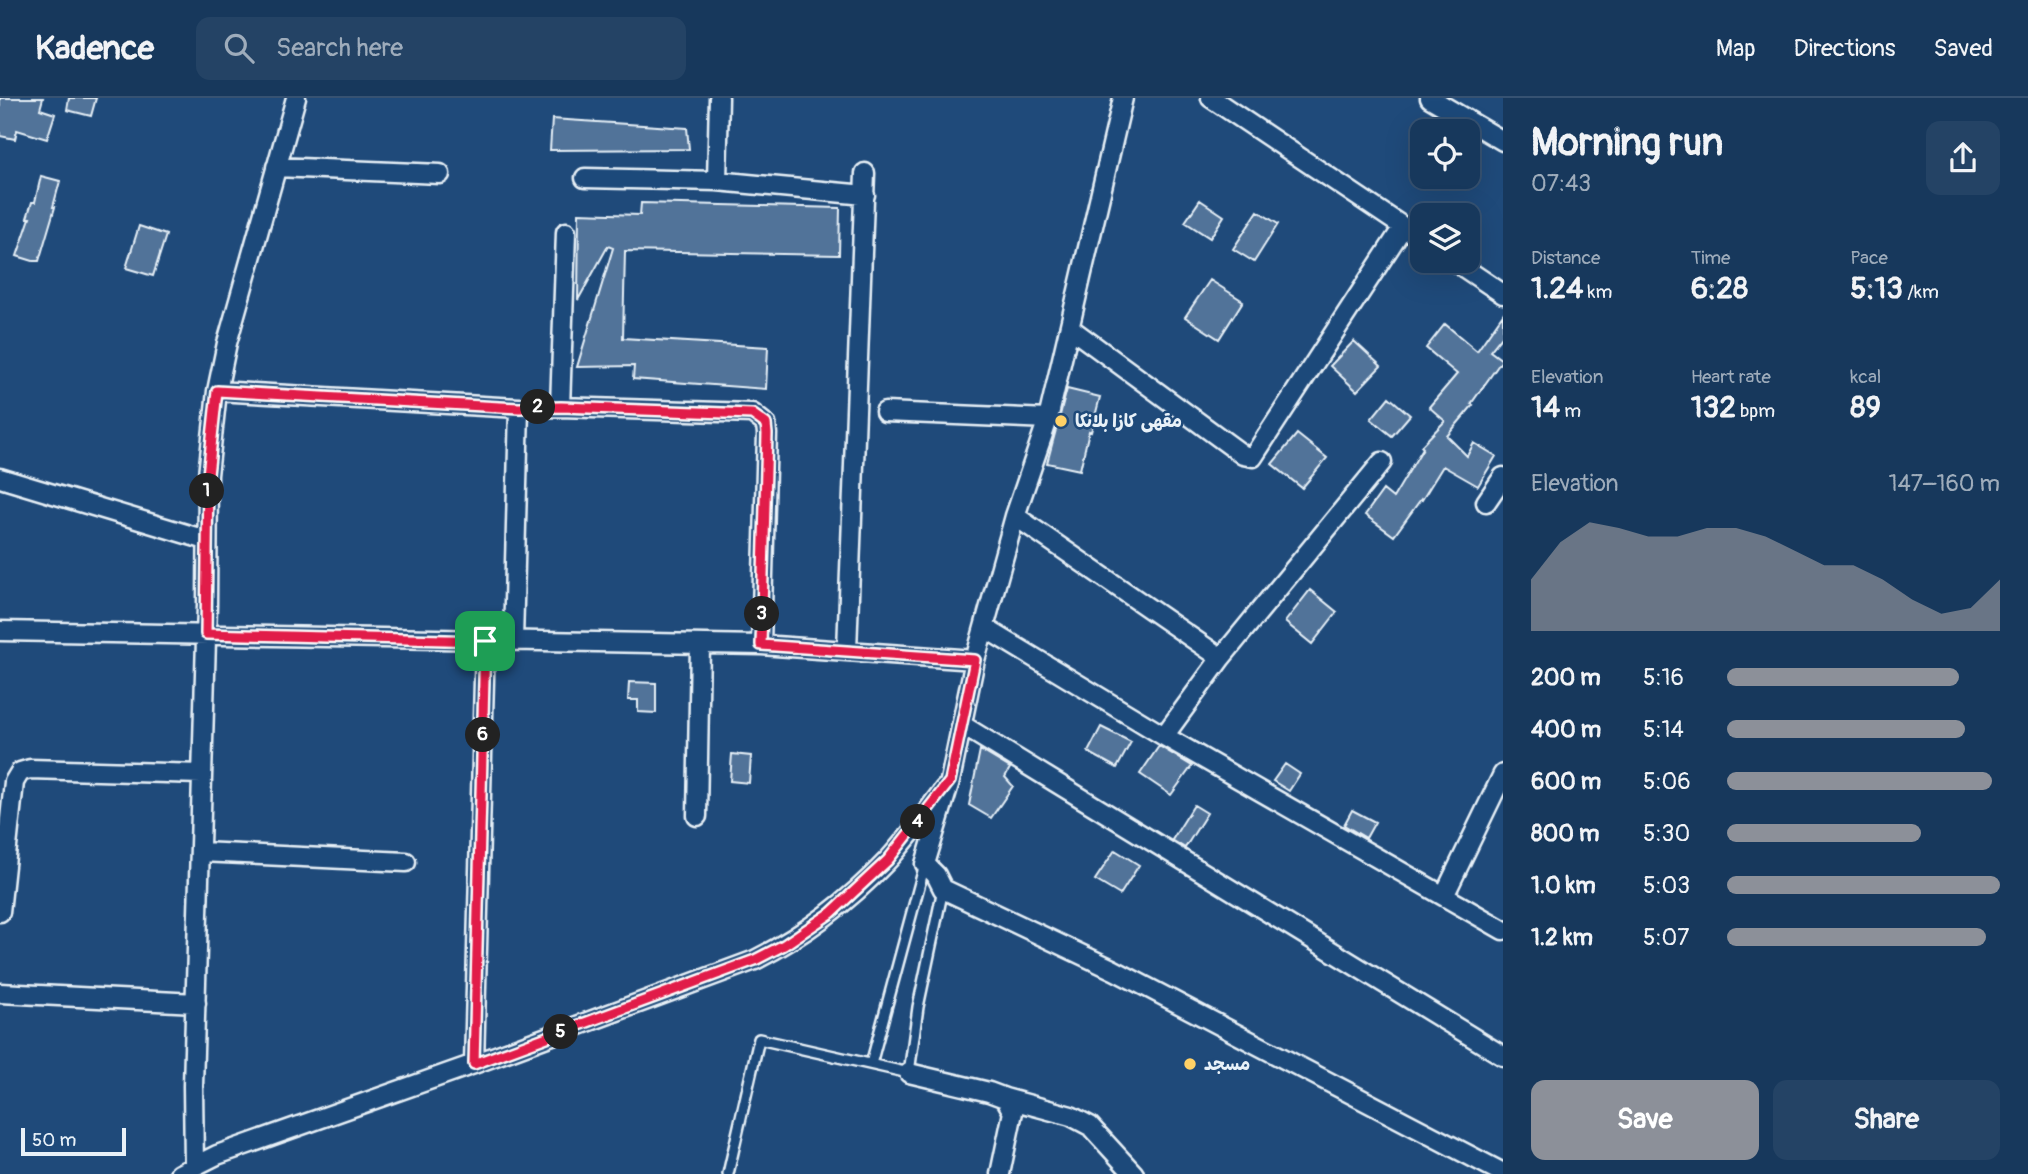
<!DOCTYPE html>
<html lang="en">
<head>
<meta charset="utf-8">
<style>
	body { margin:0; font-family:Pangolin,"Playpen Sans Arabic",sans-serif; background:#244365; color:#f1f3f6; height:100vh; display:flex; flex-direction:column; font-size:26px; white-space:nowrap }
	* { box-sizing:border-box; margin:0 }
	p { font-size:23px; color:#9eacbb }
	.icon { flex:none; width:38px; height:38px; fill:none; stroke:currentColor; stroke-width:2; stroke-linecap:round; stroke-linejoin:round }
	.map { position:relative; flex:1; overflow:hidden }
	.side { display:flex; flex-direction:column; background:#17385c; width:525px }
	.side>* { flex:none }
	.tools { position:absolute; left:1410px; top:21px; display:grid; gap:14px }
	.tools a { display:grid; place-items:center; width:70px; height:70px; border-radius:14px; background:#17385c; box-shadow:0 7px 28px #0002,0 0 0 2px #365272; font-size:35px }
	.scale { position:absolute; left:21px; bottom:18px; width:105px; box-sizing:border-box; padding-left:7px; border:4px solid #e8f1f8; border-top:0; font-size:19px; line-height:24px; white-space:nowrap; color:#e8f1f8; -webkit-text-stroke:5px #1f4a7a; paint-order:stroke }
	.pin { position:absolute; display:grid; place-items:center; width:60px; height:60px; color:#fff; margin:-30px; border-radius:14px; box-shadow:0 4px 10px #0006 }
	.km { position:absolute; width:35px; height:35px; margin:-18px; border-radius:50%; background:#222; color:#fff; font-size:19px; line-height:35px; text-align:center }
	.round { display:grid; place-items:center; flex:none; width:74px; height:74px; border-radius:14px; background:#244365 }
	.overview { display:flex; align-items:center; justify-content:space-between; height:119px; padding:0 28px }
	h1 { font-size:38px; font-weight:700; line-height:52px }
	.stats { display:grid; grid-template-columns:repeat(3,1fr); gap:10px; height:119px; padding:7px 28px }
	.stats div { display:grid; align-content:center }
	.stats b { font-size:30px; font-weight:700 }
	.stats small { font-size:19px; font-weight:400 }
	.stats p { font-size:19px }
	.chart { height:196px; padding:14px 28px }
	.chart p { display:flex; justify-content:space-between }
	.chart svg { width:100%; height:126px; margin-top:7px; fill:#8c9099; opacity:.7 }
	.button { display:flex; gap:14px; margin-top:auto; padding:14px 28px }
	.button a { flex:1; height:80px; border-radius:14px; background:#8c9099; color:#fff; font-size:28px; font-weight:700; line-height:80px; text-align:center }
	.button a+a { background:#244365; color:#f1f3f6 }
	ul { padding:0 28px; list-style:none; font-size:23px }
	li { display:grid; grid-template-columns:112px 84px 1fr; align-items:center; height:52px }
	li i { height:18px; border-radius:9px; background:#8c9099 }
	header { display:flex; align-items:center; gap:42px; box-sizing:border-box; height:98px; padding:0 35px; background:#17385c; border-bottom:2px solid #365272 }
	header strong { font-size:33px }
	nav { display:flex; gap:38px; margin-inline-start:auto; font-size:24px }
	.search { width:490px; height:63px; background:#244365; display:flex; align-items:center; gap:18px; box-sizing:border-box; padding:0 24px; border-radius:14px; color:#9eacbb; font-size:26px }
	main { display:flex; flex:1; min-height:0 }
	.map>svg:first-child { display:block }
	.building { fill:#517399; stroke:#e8f1f8; stroke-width:2 }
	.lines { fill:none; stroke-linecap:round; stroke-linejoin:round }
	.service-casing { stroke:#e8f1f8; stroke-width:14 }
	.minor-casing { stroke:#e8f1f8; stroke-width:23 }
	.service { stroke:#1f4a7a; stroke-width:9 }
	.minor { stroke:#1f4a7a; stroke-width:18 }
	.route-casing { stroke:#fff; stroke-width:14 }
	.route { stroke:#e11d48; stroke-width:9 }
	.poi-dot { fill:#ffd166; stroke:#1f4a7a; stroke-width:2.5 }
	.labels { text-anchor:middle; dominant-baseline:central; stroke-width:5; stroke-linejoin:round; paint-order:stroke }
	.poi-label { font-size:18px; font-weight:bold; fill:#e8f1f8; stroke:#1f4a7a; text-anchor:start }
</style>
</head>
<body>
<header>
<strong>Kadence</strong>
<div class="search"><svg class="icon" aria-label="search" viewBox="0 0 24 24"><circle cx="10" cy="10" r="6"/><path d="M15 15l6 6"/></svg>Search here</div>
<nav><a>Map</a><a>Directions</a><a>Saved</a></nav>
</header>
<main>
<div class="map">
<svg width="1503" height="1076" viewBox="0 0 1503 1076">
	<rect width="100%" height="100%" fill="#1f4a7a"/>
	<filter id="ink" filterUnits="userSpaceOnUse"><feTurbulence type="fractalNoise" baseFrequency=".0143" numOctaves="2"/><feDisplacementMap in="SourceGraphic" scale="14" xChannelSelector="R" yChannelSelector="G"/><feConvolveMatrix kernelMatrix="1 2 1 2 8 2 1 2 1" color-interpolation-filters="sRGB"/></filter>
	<g filter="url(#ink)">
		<path class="building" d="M 0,0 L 43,0 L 40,11 L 55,16 L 47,41 L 17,32 L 15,41 L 0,38 Z
			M 69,0 L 96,0 L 91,18 L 67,12 Z
			M 552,21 L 687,30 L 689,51 L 550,52 Z
			M 41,78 L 60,83 L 53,109 L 55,109 L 39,163 L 33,163 L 17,158 L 30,120 L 27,120 L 32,104 L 35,104 Z
			M 1200,102 L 1224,118 L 1210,140 L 1185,124 Z
			M 641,105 L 840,110 L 839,157 L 625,153 L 623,240 L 768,249 L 766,291 L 633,281 L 634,268 L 577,269 L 613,150 L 608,148 L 578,202 L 579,115 L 640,117 Z
			M 1258,113 L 1278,126 L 1254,164 L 1233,151 Z
			M 139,128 L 166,137 L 153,178 L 126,170 Z
			M 1210,182 L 1243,203 L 1219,241 L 1185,219 Z
			M 1503,216 L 1503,237 L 1490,253 L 1502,262 L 1471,306 L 1473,307 L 1447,338 L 1467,358 L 1474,345 L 1496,358 L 1478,388 L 1443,368 L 1422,402 L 1421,401 L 1394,438 L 1365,417 L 1383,392 L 1393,400 L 1423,350 L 1421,348 L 1445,323 L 1429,309 L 1457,276 L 1426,250 L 1445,226 L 1477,253 Z
			M 1354,243 L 1381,268 L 1357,293 L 1330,268 Z
			M 1067,291 L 1100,299 L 1091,334 L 1089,333 L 1080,372 L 1047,365 Z
			M 1389,299 L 1410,317 L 1392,338 L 1371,321 Z
			M 1297,336 L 1327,360 L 1302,390 L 1272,366 Z
			M 1310,492 L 1337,514 L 1312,546 L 1285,524 Z
			M 629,584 L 656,585 L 656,615 L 638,614 L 638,602 L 628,602 Z
			M 1101,629 L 1131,644 L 1117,670 L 1088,654 Z
			M 1159,648 L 1192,668 L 1171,697 L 1140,676 Z
			M 980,652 L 1010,670 L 1005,679 L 1013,688 L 991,720 L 969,707 Z
			M 732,656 L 751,658 L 749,685 L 730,683 Z
			M 1285,666 L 1300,676 L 1289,693 L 1273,683 Z
			M 1194,707 L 1207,715 L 1185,750 L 1172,742 Z
			M 1352,712 L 1375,724 L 1366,740 L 1344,727 Z
			M 1115,752 L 1139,767 L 1120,797 L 1095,782 Z"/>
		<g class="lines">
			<defs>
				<path id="service" d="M 871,966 L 925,766
					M 728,1076 L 759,941 L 909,975 L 918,909 L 943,791"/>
				<path id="minor" d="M 1123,0 L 1048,321 L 1015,418 L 975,562 L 950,683 L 925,766 L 936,777 L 943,791 L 1114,872 L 1503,1075
					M 1211,0 L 1423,142
					M 1430,0 L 1503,43
					M 276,69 L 440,76
					M 585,80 L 717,83 L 865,97
					M 717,83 L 719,0
					M 1454,163 L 1503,196
					M 1070,230 L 1243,357 L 1253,359 L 1403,129
					M 217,293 L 519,310 L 560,309 L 752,315 L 766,326 L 767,336 L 761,547
					M 560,309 L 566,134
					M 885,314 L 1048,321
					M 0,380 L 206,442
					M 1486,404 L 1503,379
					M 1015,418 L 1221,560
					M 985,530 L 1164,638 L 1503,832
					M 0,533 L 761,547 L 975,562
					M 513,543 L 519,310
					M 847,552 L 865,75
					M 962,627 L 1503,958
					M 1164,638 L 1221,560 L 1382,364
					M 697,718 L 700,547
					M 201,754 L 406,764
					M 1444,798 L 1503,676
					M 0,814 L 14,684 L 20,674 L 30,671 L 201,676
					M 0,895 L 196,905
					M 474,966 L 485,543
					M 909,975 L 989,994 L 1005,1000 L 1013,1014 L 1000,1076
					M 1005,1000 L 1071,1018 L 1090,1028 L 1134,1076
					M 194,1068 L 193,988 L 207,507 L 208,377 L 217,293 L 227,245 L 296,0
					M 179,1076 L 217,1057 L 474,966 L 755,862 C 804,837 848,804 886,764 C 907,742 925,716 944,691"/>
			</defs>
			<use href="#service" class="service-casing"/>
			<use href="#minor" class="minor-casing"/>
			<use href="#service" class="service"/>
			<use href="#minor" class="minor"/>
		</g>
	</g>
	<g class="lines" filter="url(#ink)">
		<defs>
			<path id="route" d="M 217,293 L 519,310 L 561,309 L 752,316 L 766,326 L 767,336 L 761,547 L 975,562 L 950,683 L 888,762 L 831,815 L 784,847 L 755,862 L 474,966 L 485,543 L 206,536 L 208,377 Z"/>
		</defs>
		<use href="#route" class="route-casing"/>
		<use href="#route" class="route"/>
	</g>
	<g class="poi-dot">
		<circle cx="1061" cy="323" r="7"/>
		<circle cx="1190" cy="966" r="7"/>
	</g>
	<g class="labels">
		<g class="poi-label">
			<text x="1075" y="323">مقهى كازا بلانكا</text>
			<text x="1204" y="966">مسجد</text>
		</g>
	</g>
</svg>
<div class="tools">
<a><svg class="icon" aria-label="locate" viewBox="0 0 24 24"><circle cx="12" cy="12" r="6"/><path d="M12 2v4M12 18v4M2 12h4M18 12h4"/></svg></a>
<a><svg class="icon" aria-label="layers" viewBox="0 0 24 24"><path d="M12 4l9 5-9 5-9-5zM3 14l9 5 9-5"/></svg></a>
</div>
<div class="scale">50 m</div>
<div class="pin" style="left:485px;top:543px;background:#1e9e55"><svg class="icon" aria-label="arrive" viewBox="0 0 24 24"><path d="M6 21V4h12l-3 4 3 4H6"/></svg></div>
<b class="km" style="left:207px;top:393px">1</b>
<b class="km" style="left:538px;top:309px">2</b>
<b class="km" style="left:762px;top:516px">3</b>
<b class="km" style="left:918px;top:724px">4</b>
<b class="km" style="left:561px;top:934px">5</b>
<b class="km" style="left:483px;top:637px">6</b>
</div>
<section class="side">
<div class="overview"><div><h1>Morning run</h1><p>07:43</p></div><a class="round"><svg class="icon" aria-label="share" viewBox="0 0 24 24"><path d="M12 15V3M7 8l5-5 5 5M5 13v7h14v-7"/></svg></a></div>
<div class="stats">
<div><p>Distance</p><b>1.24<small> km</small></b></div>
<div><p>Time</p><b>6:28</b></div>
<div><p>Pace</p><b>5:13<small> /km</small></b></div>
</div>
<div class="stats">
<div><p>Elevation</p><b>14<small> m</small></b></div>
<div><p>Heart rate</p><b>132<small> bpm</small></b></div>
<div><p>kcal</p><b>89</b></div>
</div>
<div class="chart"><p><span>Elevation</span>147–160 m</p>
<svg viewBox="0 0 160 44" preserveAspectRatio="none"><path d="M0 44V26L10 13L20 6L30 8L40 11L50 11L60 8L70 8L80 11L90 16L100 21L110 21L120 26L130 33L140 38L150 36L160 26V44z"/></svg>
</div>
<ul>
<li><b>200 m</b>5:16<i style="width:85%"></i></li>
<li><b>400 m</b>5:14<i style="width:87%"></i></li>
<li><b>600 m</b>5:06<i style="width:97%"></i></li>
<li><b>800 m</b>5:30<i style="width:71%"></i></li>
<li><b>1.0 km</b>5:03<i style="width:100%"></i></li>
<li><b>1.2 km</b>5:07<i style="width:95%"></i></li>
</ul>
<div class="button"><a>Save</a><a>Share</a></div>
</section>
</main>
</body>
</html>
